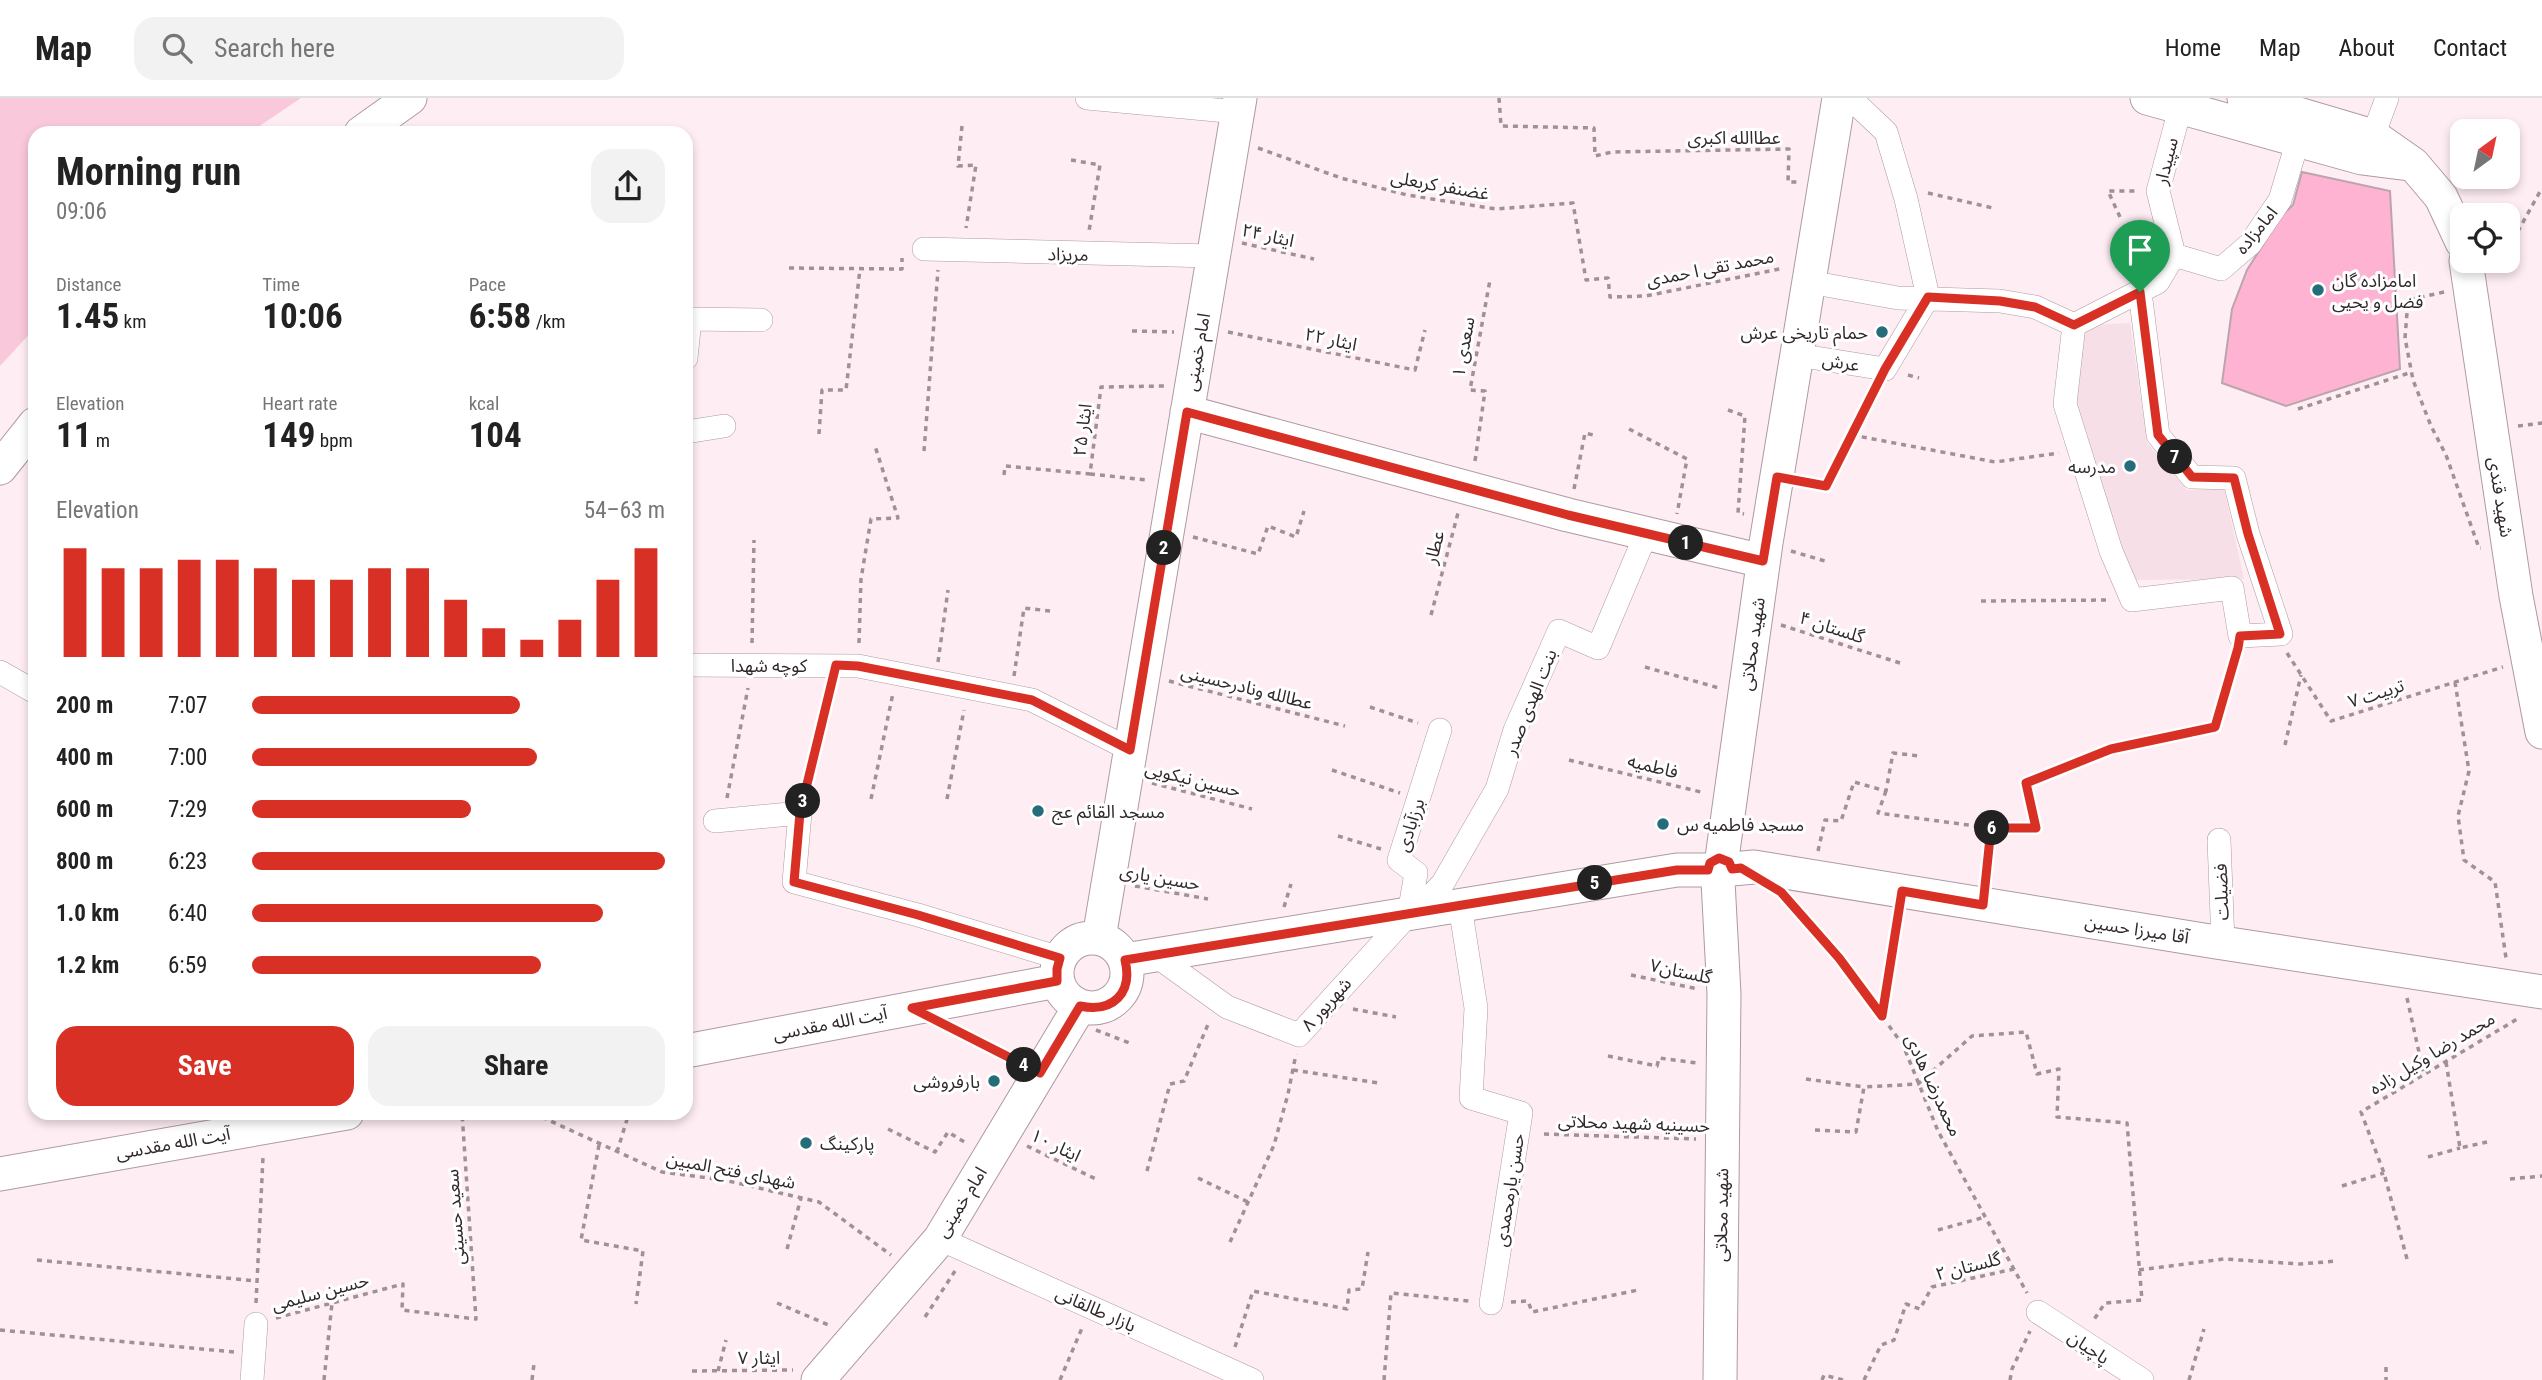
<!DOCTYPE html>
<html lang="en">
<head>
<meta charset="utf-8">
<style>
	body { margin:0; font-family:"Roboto Condensed","Noto Sans Arabic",sans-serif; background:#f2f2f2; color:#222; height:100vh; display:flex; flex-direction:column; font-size:26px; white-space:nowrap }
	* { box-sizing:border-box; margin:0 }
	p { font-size:23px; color:#767676 }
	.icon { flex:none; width:38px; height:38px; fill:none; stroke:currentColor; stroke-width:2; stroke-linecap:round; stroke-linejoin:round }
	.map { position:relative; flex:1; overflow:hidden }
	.sheet { position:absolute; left:28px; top:28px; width:665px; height:994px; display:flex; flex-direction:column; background:#fff; border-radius:21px; box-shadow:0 4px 10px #0003 }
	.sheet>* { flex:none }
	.needle { width:46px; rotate:33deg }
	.tools { position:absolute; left:2450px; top:21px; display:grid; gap:14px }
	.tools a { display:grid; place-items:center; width:70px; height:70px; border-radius:14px; background:#fff; box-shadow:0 4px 10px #0003; font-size:35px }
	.pin { position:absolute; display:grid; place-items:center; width:60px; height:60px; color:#fff; margin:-72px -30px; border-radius:50% 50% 50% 0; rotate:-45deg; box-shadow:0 0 7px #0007 }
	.pin .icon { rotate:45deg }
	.km { position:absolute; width:35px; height:35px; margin:-18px; border-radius:50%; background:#222; color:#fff; font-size:19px; line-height:35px; text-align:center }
	.round { display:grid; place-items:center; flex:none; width:74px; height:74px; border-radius:21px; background:#f2f2f2 }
	.overview { display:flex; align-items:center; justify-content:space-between; height:119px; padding:0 28px }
	h1 { font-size:38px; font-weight:700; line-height:52px }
	.metrics { display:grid; grid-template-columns:repeat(3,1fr); gap:10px; height:119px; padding:7px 28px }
	.metrics div { display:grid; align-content:center }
	.metrics b { font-size:35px; font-weight:700 }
	.metrics small { font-size:19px; font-weight:400 }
	.metrics p { font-size:19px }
	.chart { height:196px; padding:14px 28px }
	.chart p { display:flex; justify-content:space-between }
	.chart svg { width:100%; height:126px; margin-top:7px; stroke:#d93025; stroke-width:6 }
	.cta { display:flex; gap:14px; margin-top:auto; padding:14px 28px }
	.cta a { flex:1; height:80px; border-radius:21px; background:#d93025; color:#fff; font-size:28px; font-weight:700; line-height:80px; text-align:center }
	.cta a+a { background:#f2f2f2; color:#222 }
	ul { padding:0 28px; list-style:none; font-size:23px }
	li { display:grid; grid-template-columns:112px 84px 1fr; align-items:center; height:52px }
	li i { height:18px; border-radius:9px; background:#d93025 }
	header { display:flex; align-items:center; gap:42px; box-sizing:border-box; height:98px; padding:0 35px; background:#fff; border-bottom:2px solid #e0e0e0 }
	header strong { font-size:33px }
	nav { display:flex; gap:38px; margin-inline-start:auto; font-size:24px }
	.search { width:490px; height:63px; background:#f2f2f2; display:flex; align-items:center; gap:18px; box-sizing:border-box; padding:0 24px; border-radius:21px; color:#767676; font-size:26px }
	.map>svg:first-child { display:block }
	.built { fill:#f7dfe8 }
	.green { fill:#f9c8db }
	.building { fill:#ffb3d2; stroke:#baa5ad; stroke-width:2 }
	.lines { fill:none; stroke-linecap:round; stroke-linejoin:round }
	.street-casing { stroke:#af9aa2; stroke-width:24 }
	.secondary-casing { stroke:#af9aa2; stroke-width:35 }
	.path { stroke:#9f9297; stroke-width:3.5; stroke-dasharray:5 5; stroke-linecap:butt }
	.street { stroke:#fff; stroke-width:23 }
	.secondary { stroke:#fff; stroke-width:33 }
	.route-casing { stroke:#fff; stroke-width:14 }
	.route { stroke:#d93025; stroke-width:9 }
	.poi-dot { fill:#266d7b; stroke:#fff; stroke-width:2.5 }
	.labels { text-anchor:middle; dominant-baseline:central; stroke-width:6; stroke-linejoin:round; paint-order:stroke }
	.street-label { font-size:18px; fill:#30282b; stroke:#fff }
	.poi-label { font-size:18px; fill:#30282b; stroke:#fff; text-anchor:start }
</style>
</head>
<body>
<header>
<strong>Map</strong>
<div class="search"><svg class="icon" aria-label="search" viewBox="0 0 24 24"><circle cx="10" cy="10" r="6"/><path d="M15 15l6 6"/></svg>Search here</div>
<nav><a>Home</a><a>Map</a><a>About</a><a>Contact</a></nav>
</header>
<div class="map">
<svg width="2542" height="1282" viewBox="0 0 2542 1282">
	<rect width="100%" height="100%" fill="#feedf3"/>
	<path class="built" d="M 2130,225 L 2147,345 L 2187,392 L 2224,391 L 2244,481 L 2129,482 L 2075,308 L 2077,242 L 2091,227 Z"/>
	<path class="green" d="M 0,0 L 301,0 L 249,35 L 35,35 L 35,230 L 0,268 Z"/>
	<path class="building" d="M 2302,74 L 2390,93 L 2400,271 L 2286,308 L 2222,285 L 2232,211 L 2247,172 L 2282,117 L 2293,107 Z"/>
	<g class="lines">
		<defs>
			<path id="street" d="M 1087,0 L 1238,14
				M 2373,38 L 2387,0
				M 924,151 L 1213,158
				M 2174,157 L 2221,171 L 2250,146 L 2280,102 L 2298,42
				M 2174,157 L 2158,93 L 2180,11
				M 1809,184 L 1898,200 L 2000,203 L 2035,209 L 2074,227 L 2158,184 L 2174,157
				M 2074,227 L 2065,306 L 2111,453 L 2132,502 L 2232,490 L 2240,538 L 2281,536 L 2248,436 L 2234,380 L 2192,379 L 2158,337 L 2140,194
				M 1797,257 L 1885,271 L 1928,199 L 1906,101 L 1886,34 L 1850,0
				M 686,260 L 690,221 L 761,222
				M 686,334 L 724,328
				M 686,567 L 858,568 L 1032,602 L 1131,652
				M 0,574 L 35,594
				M 715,723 L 800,715 L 794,784 L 918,817 L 1060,860
				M 2219,742 L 2223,845
				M 1460,808 L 1476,910 L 1471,1000 L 1521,1015 L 1491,1205
				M 1415,815 L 1443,785 L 1497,691 L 1515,632 L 1559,533 L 1598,550 L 1646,436
				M 1155,857 L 1227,909 L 1299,937 L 1409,816 L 1416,775 L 1399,762 L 1440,632
				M 940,1141 L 1252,1282
				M 2038,1214 L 2142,1282
				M 252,1282 L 256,1226"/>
			<path id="secondary" d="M 2147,0 L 2362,60 L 2409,66
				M 2244,0 L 2373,38 L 2413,66 L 2441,99 L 2462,144
				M 361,35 L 410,0
				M 2466,163 L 2516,498 L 2542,634
				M 1187,314 L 1568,417 L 1763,463
				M 0,370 L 35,326
				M 1722,760 L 1766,445 L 1839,0
				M 1732,771 L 1754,769 L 2216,844 L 2542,894
				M 1718,783 L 1724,896 L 1720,1282
				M1057 875a35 35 0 1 1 70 0a35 35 0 1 1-70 0Z
				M 1099,840 L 1240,0
				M 1125,862 L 1677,772 L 1708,772
				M 686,953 L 1057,883
				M 0,1076 L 347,1015
				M 818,1282 L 940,1141 L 1080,908"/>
		</defs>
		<use href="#street" class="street-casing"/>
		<use href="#secondary" class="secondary-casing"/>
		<path class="path" d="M 1499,0 L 1501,28 L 1594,30 L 1595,58 L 1612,54 L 1789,51 L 1788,84 L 1798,84
			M 962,28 L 958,68 L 976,67 L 966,130
			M 1258,50 L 1341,80 L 1407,97 L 1496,111 L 1573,105 L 1586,182 L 1608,180 L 1610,199 L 1646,198 L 1784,170
			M 1071,62 L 1100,67 L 1089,133
			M 1928,95 L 1993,110
			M 2120,119 L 2108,93 L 2138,93
			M 1242,145 L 1314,161
			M 2508,151 L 2542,90
			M 789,170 L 902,171 L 902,160
			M 2495,172 L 2501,163
			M 2444,194 L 2408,202 L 2405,240 L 2413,282 L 2431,328 L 2446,357 L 2479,450 L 2481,450
			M 1132,233 L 1174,234
			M 1228,234 L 1415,272 L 1425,232
			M 1908,277 L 1919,280
			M 2298,311 L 2412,274
			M 1728,312 L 1745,318 L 1738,415 L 1744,416
			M 2518,328 L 2542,325
			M 1629,331 L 1687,361 L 1677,416
			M 819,336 L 822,292 L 846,292 L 860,171
			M 1852,337 L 1995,364 L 2059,355
			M 924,353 L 938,172
			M 1475,363 L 1485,293 L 1470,292 L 1490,182
			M 1090,376 L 1147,382
			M 1004,377 L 1005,368 L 1090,376 L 1101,289 L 1165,288
			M 1803,384 L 1826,388 L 1875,291
			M 1574,391 L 1585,335 L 1597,338
			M 1193,439 L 1258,456 L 1268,428 L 1296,439 L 1304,413
			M 1791,453 L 1825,463
			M 1981,503 L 2109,502
			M 1431,517 L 1458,415
			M 1781,527 L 1900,565
			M 752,545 L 754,442
			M 859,545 L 861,481 L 871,421 L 898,420 L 875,348
			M 2287,555 L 2331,623 L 2503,569
			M 938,564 L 948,492
			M 1645,569 L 1719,590
			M 1014,578 L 1024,510 L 1050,513
			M 1169,583 L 1345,628
			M 2455,584 L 2469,673 L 2458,718 L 2464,762 L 2495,784 L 2506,860
			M 1370,609 L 1418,625
			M 2285,647 L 2301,577
			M 1569,662 L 1705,695
			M 1332,672 L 1400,695
			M 1152,685 L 1252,711
			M 1886,693 L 1878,715 L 1991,730 L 1986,780
			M 805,695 L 831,590
			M 727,700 L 748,590
			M 871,701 L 893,595
			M 947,701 L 964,612
			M 1991,730 L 2036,730 L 2026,685 L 2111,651 L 2215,629 L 2236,558
			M 1338,738 L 1381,751
			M 1818,753 L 1825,722 L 1841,723 L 1854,684 L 1886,693 L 1893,655 L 1920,658
			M 1135,788 L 1208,801
			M 1789,803 L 1839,860 L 1903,947 L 1938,1033 L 2027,1195
			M 1284,809 L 1291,786
			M 1631,877 L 1698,891
			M 2407,900 L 2424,977
			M 1353,911 L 1396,919
			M 1882,918 L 1898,820
			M 954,932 L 1016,963
			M 1096,932 L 1132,946
			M 1608,958 L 1657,968 L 1659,960 L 1697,965
			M 2446,964 L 2460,1050 L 2487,1044
			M 1293,972 L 1379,985
			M 1806,981 L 1864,989
			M 533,1015 L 662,1074 L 724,1082 L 819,1104 L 891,1157
			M 888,1031 L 935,1054 L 948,1034 L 966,1045
			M 1815,1032 L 1856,1034 L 1864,989 L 1918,986 L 1972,938 L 2026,934 L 2037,976 L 2059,971 L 2057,1019 L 2127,1025 L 2142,1202 L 2105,1205 L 2093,1223
			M 1544,1036 L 1696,1041
			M 599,1047 L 581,1142 L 643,1153 L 636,1206
			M 1027,1048 L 1098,1082
			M 617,1054 L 629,1015
			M 2428,1059 L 2460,1050
			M 1147,1073 L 1170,986 L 1184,983 L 1209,924
			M 1198,1080 L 1248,1104
			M 2510,1081 L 2542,1078
			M 2342,1088 L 2384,1075
			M 1938,1132 L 1985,1119
			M 1230,1144 L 1274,1047 L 1288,996 L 1296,956
			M 787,1151 L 801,1100
			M 2407,1161 L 2384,1075 L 2361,1014 L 2519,920
			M 37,1162 L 257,1183
			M 2139,1172 L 2224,1161 L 2300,1166 L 2337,1163
			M 1511,1204 L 1528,1203 L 1532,1214 L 1638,1192
			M 256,1205 L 263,1059
			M 777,1205 L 831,1228
			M 925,1219 L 955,1173
			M 276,1220 L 403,1186 L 402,1212 L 476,1221 L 462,1015
			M 0,1232 L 234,1254
			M 1235,1249 L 1253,1193 L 1347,1211 L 1349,1192 L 1362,1191 L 1368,1154
			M 2386,1269 L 2386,1282
			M 692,1273 L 793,1272
			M 718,1273 L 726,1242
			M 324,1282 L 332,1205
			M 532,1282 L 534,1266
			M 1060,1282 L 1082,1230
			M 1384,1282 L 1391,1195 L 1469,1203
			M 1822,1282 L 1824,1277 L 1843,1282
			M 1864,1282 L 1881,1247 L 1894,1242 L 1906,1206 L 1920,1211 L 1932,1189 L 2014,1171
			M 2010,1282 L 2012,1271 L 2030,1233
			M 2189,1282 L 2204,1231"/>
		<use href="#street" class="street"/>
		<use href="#secondary" class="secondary"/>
	</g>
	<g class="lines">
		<defs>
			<path id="route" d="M 2140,194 L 2158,337 L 2192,379 L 2234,380 L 2248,436 L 2280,536 L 2240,538 L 2238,550 L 2215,629 L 2111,651 L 2026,685 L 2036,730 L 1991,730 L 1983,807 L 1902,793 L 1882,918 L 1839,860 L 1781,794 L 1741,770 L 1732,771 L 1729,764 L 1719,760 L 1710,765 L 1708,772 L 1677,772 L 1125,862 C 1133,895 1113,915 1080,908 L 1040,975 L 912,910 L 1057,883 L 1057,871 L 1060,860 L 918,817 L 794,784 L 800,715 L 836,567 L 858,568 L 1032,602 L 1130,652 L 1187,314 L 1568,417 L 1763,463 L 1777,379 L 1826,388 L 1885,271 L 1928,199 L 2000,203 L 2035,209 L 2074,227 Z"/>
		</defs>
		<use href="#route" class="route-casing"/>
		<use href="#route" class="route"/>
	</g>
	<g class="poi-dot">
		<circle cx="2318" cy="192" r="7"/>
		<circle cx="1882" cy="234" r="7"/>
		<circle cx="2130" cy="368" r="7"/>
		<circle cx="1038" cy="713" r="7"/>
		<circle cx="1663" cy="726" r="7"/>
		<circle cx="994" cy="983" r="7"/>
		<circle cx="806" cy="1045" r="7"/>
	</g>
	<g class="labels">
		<g class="street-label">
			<text x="1734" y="39">عطاالله اکبری</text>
			<text transform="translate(2166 63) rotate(-76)">سپیدار</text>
			<text transform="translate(1440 87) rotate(10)">غضنفر کربعلی</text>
			<text transform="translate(2256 132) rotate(-51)">امامزاده</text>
			<text transform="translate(1268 137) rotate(13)">ایثار ۲۴</text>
			<text transform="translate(1068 156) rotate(1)">مریزاد</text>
			<text transform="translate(1710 170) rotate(-11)">محمد تقی ا حمدی</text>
			<text transform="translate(1331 241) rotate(12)">ایثار ۲۲</text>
			<text transform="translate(1463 249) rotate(-80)">سعدی ۱</text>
			<text transform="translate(1197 254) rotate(-80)">امام خمینی</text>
			<text transform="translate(1841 264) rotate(9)">عرش</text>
			<text transform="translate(1082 332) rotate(-83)">ایثار ۲۵</text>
			<text transform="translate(2501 399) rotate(81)">شهید قندی</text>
			<text transform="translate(1434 449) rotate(-75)">عطار</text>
			<text transform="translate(1832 529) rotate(18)">گلستان ۴</text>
			<text transform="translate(1752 546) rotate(-82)">شهید محلاتی</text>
			<text x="769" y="567">کوچه شهدا</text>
			<text transform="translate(1247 589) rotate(14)">عطالله ونادرحسینی</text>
			<text transform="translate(2376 595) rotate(-18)">تربیت ۷</text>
			<text transform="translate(1530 604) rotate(-68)">بنت الهدی صدر</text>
			<text transform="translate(1653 668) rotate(14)">فاطمیه</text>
			<text transform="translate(1193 681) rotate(14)">حسین نیکویی</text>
			<text transform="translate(1410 727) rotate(-72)">برزآبادی</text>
			<text transform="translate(1160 779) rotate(10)">حسین یاری</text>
			<text transform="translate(2221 794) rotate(-92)">فضیلت</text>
			<text transform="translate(2137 831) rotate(9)">آقا میرزا حسین</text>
			<text transform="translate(1681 873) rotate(12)">گلستان۷</text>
			<text transform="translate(1326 906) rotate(-48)">۸ شهریور</text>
			<text transform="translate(830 925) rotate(-11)">آیت الله مقدسی</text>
			<text transform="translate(2432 955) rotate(-31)">محمد رضا وکیل زاده</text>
			<text transform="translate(1934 987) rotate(65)">محمدرضا هادی</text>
			<text transform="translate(1634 1025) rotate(2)">حسینیه شهید محلاتی</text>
			<text transform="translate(173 1045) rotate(-10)">آیت الله مقدسی</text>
			<text transform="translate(1056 1047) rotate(26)">ایثار ۱۰</text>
			<text transform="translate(731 1072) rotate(11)">شهدای فتح المبین</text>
			<text transform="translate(1509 1092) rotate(-81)">حسن یارمحمدی</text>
			<text transform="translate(961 1104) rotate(-58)">امام خمینی</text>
			<text transform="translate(1721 1117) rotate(-89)">شهید محلاتی</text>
			<text transform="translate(455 1119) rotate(-94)">سعید حسینی</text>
			<text transform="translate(1968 1168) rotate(-14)">گلستان ۲</text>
			<text transform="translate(320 1194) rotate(-15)">حسین سلیمی</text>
			<text transform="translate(1096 1211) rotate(24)">بازار طالقانی</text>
			<text transform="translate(2089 1249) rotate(34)">پاچیان</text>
			<text x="759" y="1259">ایثار ۷</text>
		</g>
		<g class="poi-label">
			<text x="2332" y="182">امامزاده گان<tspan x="2332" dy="21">فضل و یحیی</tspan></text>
			<text x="1868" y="234" text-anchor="end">حمام تاریخی عرش</text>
			<text x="2116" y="368" text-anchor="end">مدرسه</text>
			<text x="1052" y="713">مسجد القائم عج</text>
			<text x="1677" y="726">مسجد فاطمیه س</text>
			<text x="980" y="983" text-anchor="end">بارفروشی</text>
			<text x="820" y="1045">پارکینگ</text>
		</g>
	</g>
</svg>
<div class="tools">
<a><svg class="needle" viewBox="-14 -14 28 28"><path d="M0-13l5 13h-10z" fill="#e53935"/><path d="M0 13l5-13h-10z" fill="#767676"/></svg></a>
<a><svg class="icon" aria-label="locate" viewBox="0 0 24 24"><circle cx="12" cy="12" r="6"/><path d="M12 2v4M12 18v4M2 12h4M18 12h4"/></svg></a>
</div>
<div class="pin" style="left:2140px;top:194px;background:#1e9e55"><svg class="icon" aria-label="arrive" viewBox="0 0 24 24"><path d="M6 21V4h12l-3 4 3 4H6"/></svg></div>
<b class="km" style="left:1686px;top:445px">1</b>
<b class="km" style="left:1164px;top:450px">2</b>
<b class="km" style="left:803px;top:703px">3</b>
<b class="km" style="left:1024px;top:967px">4</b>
<b class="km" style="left:1595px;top:785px">5</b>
<b class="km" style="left:1992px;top:730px">6</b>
<b class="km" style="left:2175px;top:359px">7</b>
<section class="sheet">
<div class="overview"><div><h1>Morning run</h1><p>09:06</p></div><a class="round"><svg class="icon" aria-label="share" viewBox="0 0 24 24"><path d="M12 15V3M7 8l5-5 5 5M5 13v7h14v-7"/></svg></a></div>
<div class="metrics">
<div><p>Distance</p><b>1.45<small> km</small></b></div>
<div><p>Time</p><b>10:06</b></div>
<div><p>Pace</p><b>6:58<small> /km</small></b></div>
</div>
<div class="metrics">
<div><p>Elevation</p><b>11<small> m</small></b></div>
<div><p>Heart rate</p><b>149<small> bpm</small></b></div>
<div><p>kcal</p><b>104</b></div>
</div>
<div class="chart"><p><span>Elevation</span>54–63 m</p>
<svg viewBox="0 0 160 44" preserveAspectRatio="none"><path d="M5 44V6M15 44V13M25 44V13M35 44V10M45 44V10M55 44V13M65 44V17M75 44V17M85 44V13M95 44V13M105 44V24M115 44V34M125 44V38M135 44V31M145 44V17M155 44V6"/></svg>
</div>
<ul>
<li><b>200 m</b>7:07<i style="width:65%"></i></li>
<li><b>400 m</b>7:00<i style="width:69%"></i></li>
<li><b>600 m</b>7:29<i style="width:53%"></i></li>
<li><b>800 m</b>6:23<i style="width:100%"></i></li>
<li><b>1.0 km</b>6:40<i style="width:85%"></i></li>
<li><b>1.2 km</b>6:59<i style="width:70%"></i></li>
</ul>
<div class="cta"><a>Save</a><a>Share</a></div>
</section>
</div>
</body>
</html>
